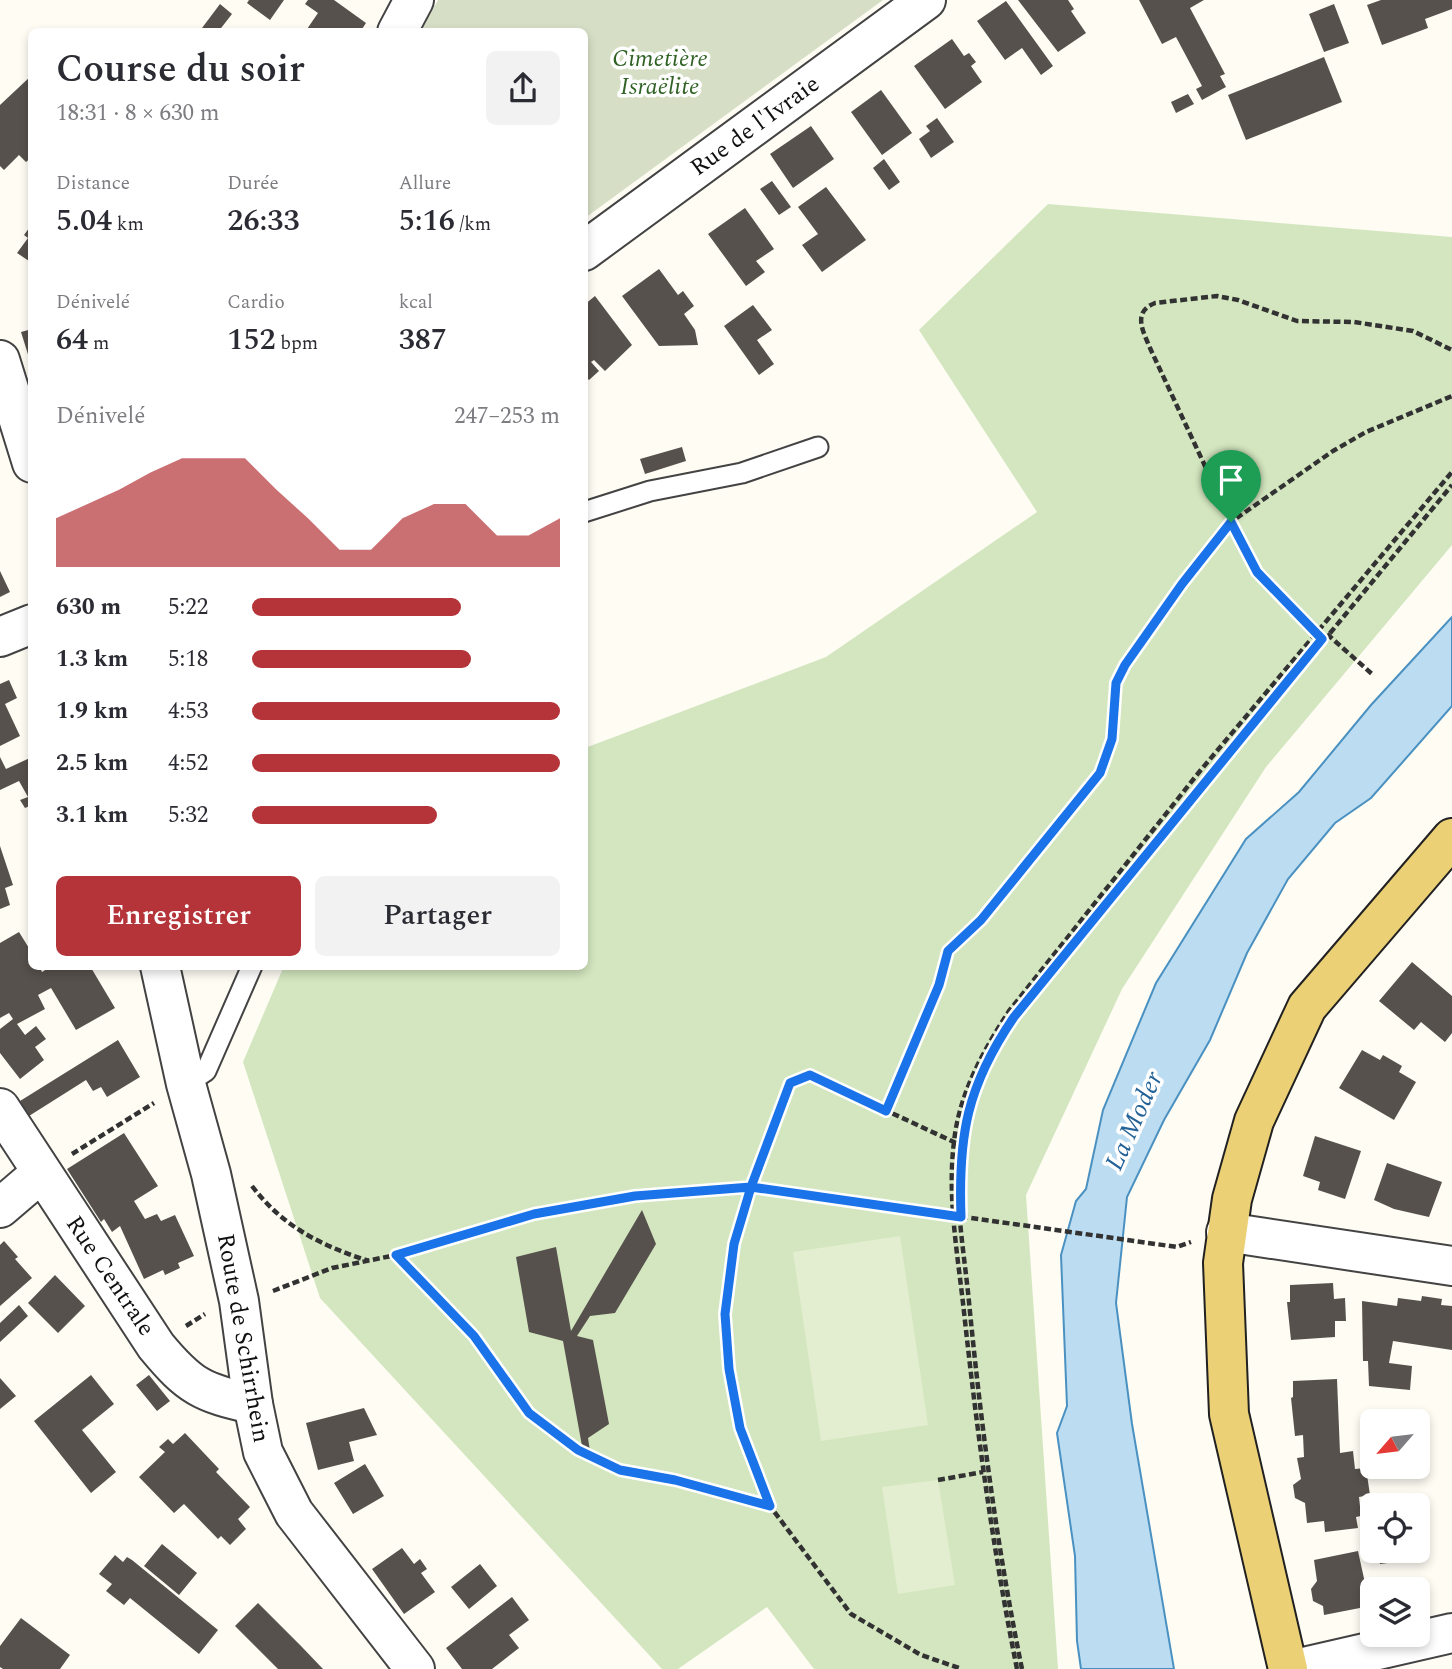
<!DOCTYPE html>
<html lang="fr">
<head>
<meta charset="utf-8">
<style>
	body { margin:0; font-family:Spectral,serif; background:#f2f2f3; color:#2b2b33; height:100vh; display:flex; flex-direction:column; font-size:26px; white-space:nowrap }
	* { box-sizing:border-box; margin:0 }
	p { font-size:23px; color:#7c7c81 }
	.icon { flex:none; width:38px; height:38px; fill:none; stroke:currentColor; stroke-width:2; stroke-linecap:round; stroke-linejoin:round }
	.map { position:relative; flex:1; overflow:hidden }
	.panel { position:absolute; left:28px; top:28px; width:560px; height:942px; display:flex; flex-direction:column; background:#fff; border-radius:10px; box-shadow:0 4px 10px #0003 }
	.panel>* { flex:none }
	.needle { width:46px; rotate:242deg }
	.fabs { position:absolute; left:1360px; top:1409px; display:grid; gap:14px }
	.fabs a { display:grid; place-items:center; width:70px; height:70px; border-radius:10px; background:#fff; box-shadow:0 4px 10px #0003; font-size:35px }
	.pin { position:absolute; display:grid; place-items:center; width:60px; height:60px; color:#fff; margin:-72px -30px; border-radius:50% 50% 50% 0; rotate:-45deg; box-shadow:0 0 7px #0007 }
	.pin .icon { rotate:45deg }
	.round { display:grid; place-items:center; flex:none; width:74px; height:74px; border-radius:10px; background:#f2f2f3 }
	.headline { display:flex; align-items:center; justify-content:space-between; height:119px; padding:0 28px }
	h1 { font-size:38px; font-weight:600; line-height:52px }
	.figures { display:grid; grid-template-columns:repeat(3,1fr); gap:10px; height:119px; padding:7px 28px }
	.figures div { display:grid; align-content:center }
	.figures b { font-size:30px; font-weight:600 }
	.figures small { font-size:19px; font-weight:400 }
	.figures p { font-size:19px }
	.chart { height:196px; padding:14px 28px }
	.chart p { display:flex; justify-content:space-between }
	.chart svg { width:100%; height:126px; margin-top:7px; fill:#b43439; opacity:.7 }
	.button { display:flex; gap:14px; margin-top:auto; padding:14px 28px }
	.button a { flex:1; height:80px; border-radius:10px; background:#b43439; color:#fff; font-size:28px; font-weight:600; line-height:80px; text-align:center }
	.button a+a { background:#f2f2f3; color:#2b2b33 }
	ul { padding:0 28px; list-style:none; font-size:23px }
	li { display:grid; grid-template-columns:112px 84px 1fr; align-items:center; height:52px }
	li i { height:18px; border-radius:9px; background:#b43439 }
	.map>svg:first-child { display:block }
	.green { fill:#d3e6bf }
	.cemetery { fill:#d6dfc5 }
	.pitch { fill:#e3eed0 }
	.water { fill:#bcddf1; stroke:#4a91c1; stroke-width:2 }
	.building { fill:#57514d }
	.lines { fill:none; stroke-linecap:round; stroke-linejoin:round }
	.service-casing { stroke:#434343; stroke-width:23 }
	.minor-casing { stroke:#434343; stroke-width:42 }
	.tertiary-casing { stroke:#434343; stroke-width:42 }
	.primary-casing { stroke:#212121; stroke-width:42 }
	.path { stroke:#323232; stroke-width:4.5; stroke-dasharray:7 3.5; stroke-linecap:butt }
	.service { stroke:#fff; stroke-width:19 }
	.minor { stroke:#fff; stroke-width:38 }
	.tertiary { stroke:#fff; stroke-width:38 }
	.primary { stroke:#ecd076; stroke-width:38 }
	.route-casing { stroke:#fff; stroke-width:14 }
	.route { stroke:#1a73e8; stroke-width:9 }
	.labels { text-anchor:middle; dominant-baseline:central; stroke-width:7; stroke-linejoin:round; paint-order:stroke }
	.park-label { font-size:24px; font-style:italic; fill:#316225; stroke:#fff }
	.street-label { font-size:24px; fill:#101010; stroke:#fff }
	.water-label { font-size:26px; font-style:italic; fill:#246397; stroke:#fff }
</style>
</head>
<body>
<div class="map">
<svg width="1452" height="1669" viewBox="0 0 1452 1669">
	<rect width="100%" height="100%" fill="#fefcf3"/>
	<path class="green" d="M 1048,204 L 1452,237 L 1452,545 L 1266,767 L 1122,989 L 1026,1195 L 1058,1669 L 814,1669 L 767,1607 L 678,1669 L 662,1669 L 320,1298 L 243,1062 L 284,966 L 584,966 L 585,748 L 826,657 L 1037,512 L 919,330 Z"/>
	<path class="cemetery" d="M 438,0 L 883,0 L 585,218 L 584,32 L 421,31 Z"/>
	<path class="pitch" d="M 900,1236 L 928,1425 L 821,1441 L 793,1252 Z
		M 938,1480 L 955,1585 L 898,1594 L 882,1487 Z"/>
	<path class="water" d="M 1452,617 L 1452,706 L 1371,798 L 1335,823 L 1288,879 L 1247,953 L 1210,1040 L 1164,1120 L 1127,1197 L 1116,1303 L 1132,1424 L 1174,1669 L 1081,1669 L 1077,1641 L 1075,1556 L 1057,1433 L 1067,1406 L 1061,1255 L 1076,1201 L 1086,1189 L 1103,1110 L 1156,983 L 1246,839 L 1299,792 L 1371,705 Z"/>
	<path class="building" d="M 249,0 L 284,0 L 270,20 L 247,3 Z
		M 308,0 L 334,0 L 366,23 L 360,32 L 305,32 L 318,13 L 305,4 Z
		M 1018,0 L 1068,0 L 1074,9 L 1071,11 L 1086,33 L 1058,52 Z
		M 1139,0 L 1204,0 L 1190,8 L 1225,74 L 1220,76 L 1226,87 L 1202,100 L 1196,89 L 1202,86 L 1176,37 L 1162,44 Z
		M 1381,0 L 1452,0 L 1452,9 L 1425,19 L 1428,28 L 1382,45 L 1367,5 Z
		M 1006,1 L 1053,66 L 1041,75 L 1022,48 L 1005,60 L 977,21 Z
		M 220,4 L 232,14 L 218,32 L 199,32 Z
		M 1334,4 L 1349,43 L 1324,52 L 1309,14 Z
		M 952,39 L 964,56 L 969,53 L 976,62 L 971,66 L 982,82 L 945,109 L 914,66 Z
		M 1324,57 L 1342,102 L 1246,140 L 1228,95 Z
		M 32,75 L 32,157 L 26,162 L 19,155 L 4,170 L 0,166 L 0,105 Z
		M 881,90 L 912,133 L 882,155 L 851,112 Z
		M 1188,94 L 1194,104 L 1176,113 L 1171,102 Z
		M 937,118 L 954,142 L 931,158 L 919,139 L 930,131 L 926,126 Z
		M 811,126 L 834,159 L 793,188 L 770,154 Z
		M 884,159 L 900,182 L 889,190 L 873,168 Z
		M 772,181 L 791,207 L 779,215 L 760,189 Z
		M 826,187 L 866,240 L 822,272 L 802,245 L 818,234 L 798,207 Z
		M 745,208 L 774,249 L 756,261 L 765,272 L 746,286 L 708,234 Z
		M 32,224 L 32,263 L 17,253 L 28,238 L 24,235 Z
		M 659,269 L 678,295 L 683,291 L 694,306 L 684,314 L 695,330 L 698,345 L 659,346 L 622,296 Z
		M 595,296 L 632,345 L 605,371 L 594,360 L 591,362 L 599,371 L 589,380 L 584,375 L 584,305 Z
		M 753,305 L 772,330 L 757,340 L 774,364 L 759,375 L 724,326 Z
		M 32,329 L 32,364 L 31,364 L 21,332 Z
		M 682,447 L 686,461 L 645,474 L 640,459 Z
		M 0,571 L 10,592 L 0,597 Z
		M 9,680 L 17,698 L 5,704 L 20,736 L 0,746 L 0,684 Z
		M 0,757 L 6,769 L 32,757 L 32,805 L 25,808 L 20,800 L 28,797 L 19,781 L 0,790 Z
		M 0,846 L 13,885 L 5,888 L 10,905 L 0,909 Z
		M 19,932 L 32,953 L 32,966 L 39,966 L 42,972 L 52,966 L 79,966 L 81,970 L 90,966 L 115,1008 L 76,1030 L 51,988 L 38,995 L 45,1009 L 17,1024 L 25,1035 L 36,1026 L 46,1039 L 35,1047 L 44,1060 L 20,1079 L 0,1053 L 0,1029 L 13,1019 L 9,1013 L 0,1018 L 0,943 Z
		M 1412,962 L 1452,996 L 1452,1033 L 1445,1042 L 1421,1022 L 1414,1030 L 1379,1001 Z
		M 118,1040 L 140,1077 L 107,1097 L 101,1087 L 93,1091 L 86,1080 L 29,1116 L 20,1101 Z
		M 1362,1050 L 1380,1060 L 1383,1055 L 1402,1066 L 1399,1072 L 1416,1082 L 1394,1120 L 1339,1088 Z
		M 124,1133 L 158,1186 L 134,1201 L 145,1219 L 157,1214 L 161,1221 L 175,1215 L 194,1256 L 178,1263 L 180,1268 L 165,1275 L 163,1270 L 144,1279 L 120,1226 L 112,1232 L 104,1219 L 101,1222 L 67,1169 Z
		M 1315,1136 L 1361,1151 L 1345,1199 L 1318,1190 L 1320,1182 L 1303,1176 Z
		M 1387,1163 L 1442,1182 L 1429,1217 L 1394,1209 L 1374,1200 Z
		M 642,1210 L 656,1244 L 615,1313 L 590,1316 L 577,1336 L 593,1340 L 609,1424 L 588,1438 L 590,1451 L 582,1446 L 563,1341 L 529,1332 L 516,1257 L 556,1247 L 571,1331 Z
		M 4,1241 L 18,1257 L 15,1259 L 32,1278 L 0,1306 L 0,1245 Z
		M 55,1275 L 85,1306 L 58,1333 L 28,1303 Z
		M 1333,1283 L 1334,1299 L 1345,1298 L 1346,1321 L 1335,1321 L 1335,1337 L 1291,1340 L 1287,1302 L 1290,1302 L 1290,1285 Z
		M 1422,1296 L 1442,1299 L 1441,1305 L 1452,1306 L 1452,1350 L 1393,1341 L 1389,1363 L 1412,1366 L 1410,1390 L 1369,1386 L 1368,1361 L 1363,1361 L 1362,1301 L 1397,1306 L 1398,1298 L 1421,1301 Z
		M 19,1305 L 28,1316 L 0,1342 L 0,1323 Z
		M 91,1375 L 114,1404 L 82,1430 L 116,1472 L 91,1493 L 34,1421 Z
		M 149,1375 L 170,1401 L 157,1411 L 136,1385 Z
		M 0,1378 L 16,1396 L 0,1409 Z
		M 1337,1379 L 1340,1453 L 1353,1451 L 1355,1469 L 1366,1468 L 1370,1495 L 1359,1497 L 1361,1516 L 1356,1517 L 1358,1528 L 1325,1532 L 1324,1521 L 1307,1523 L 1305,1503 L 1295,1498 L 1293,1485 L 1301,1479 L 1297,1458 L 1304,1457 L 1303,1435 L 1295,1436 L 1291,1398 L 1293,1397 L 1293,1381 Z
		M 364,1408 L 377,1435 L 349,1442 L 354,1461 L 318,1470 L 306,1423 Z
		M 185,1433 L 219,1469 L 216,1472 L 250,1507 L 238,1519 L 246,1529 L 230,1545 L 221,1536 L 218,1539 L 184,1504 L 174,1513 L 139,1477 L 165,1452 L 159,1447 L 168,1439 L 173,1444 Z
		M 365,1464 L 384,1496 L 353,1514 L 334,1483 Z
		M 162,1544 L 197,1573 L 179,1595 L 144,1566 Z
		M 402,1548 L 414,1564 L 420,1559 L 427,1569 L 421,1573 L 435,1592 L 404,1614 L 372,1569 Z
		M 1377,1550 L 1394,1550 L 1395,1562 L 1380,1564 Z
		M 1358,1551 L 1370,1606 L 1324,1615 L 1323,1606 L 1313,1601 L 1311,1589 L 1317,1581 L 1314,1560 Z
		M 115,1555 L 123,1562 L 127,1557 L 132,1560 L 218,1630 L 199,1654 L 130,1598 L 124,1605 L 106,1591 L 112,1584 L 99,1574 Z
		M 480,1564 L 497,1586 L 469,1609 L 451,1587 Z
		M 512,1597 L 529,1620 L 509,1635 L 519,1648 L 492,1669 L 462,1669 L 446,1648 Z
		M 258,1603 L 301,1646 L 323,1669 L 278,1669 L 235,1626 Z
		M 21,1618 L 70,1655 L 60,1669 L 3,1669 L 0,1667 L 0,1646 Z"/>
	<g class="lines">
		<defs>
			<path id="service" d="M 584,512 L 650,491 L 742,473 L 818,447
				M 186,1084 L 206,1071 L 252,966"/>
			<path id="minor" d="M 397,32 L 414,0
				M 584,251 L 926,0
				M 0,637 L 32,624
				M 0,1108 L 156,1346 C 189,1386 202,1393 253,1404
				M 0,1208 L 41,1173
				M 1226,1232 L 1452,1266
				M 1295,1669 L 1452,1633"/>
			<path id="tertiary" d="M 0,360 L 32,463
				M 160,966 L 186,1084 L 211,1174 L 239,1301 L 253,1404 L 263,1452 L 294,1513 L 415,1669"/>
			<path id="primary" d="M 1288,1669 L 1229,1414 L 1223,1263 L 1232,1199 L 1254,1121 L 1307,1007 L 1452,838"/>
		</defs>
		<use href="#service" class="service-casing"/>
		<use href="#minor" class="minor-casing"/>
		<use href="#tertiary" class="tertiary-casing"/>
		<use href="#primary" class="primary-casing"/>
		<path class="path" d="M 1327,634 L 1372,674
			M 1322,639 L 1257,572 L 1246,554 L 1150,348 C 1143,331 1132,312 1155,303 L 1217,296 L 1238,300 L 1297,321 L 1354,322 L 1413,331 L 1452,350
			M 886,1111 L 939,985 L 948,951 L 981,920 L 1090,788 L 1108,757 L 1112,739 L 1116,683 L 1125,665 L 1182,584 L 1231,522 L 1333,451 L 1366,432 L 1452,396
			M 956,1143 L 810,1075 L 790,1083 L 751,1187 L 734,1244 L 725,1314 L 729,1369 L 740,1428 L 770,1506 L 851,1614 L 921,1655 L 962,1669
			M 72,1154 L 154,1103
			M 252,1186 C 283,1227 322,1246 369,1261
			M 396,1255 L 474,1336 L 529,1414 L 578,1450 L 620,1470 L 675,1480 L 769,1506
			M 273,1291 L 332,1268 L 396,1255 L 534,1214 L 635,1196 L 751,1187 L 1177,1247 L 1191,1242
			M 186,1326 L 205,1314
			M 938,1480 L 983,1472
			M 1017,1669 C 993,1550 977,1432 964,1312 C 958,1256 947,1198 954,1142 C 959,1094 983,1051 1009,1011 L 1200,771 L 1452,472
			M 1022,1669 C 997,1547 981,1425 969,1302 C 964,1250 953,1195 961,1143 C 969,1096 987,1057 1014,1017 L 1452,485"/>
		<use href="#service" class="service"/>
		<use href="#minor" class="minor"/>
		<use href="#tertiary" class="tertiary"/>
		<use href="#primary" class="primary"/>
	</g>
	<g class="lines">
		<defs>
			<path id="route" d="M 1231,522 L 1182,584 L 1125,665 L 1116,683 L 1112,739 L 1100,773 L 981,920 L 948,951 L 939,985 L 886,1111 L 810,1075 L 790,1083 L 751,1187 L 635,1196 L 534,1214 L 396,1255 L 474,1336 L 529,1413 L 578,1450 L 620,1470 L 675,1480 L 770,1506 L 740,1428 L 729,1369 L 725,1314 L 734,1244 L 751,1187 L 961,1217 C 958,1135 967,1086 1014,1017 L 1322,639 L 1257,572 L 1231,522"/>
		</defs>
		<use href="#route" class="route-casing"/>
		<use href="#route" class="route"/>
	</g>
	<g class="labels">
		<g class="park-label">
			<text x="660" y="59">Cimetière<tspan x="660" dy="28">Israëlite</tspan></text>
		</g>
		<g class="street-label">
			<text transform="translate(755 126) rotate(-36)">Rue de l'Ivraie</text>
			<text transform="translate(110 1276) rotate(56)">Rue Centrale</text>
			<text transform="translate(243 1338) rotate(80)">Route de Schirrhein</text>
		</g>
		<g class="water-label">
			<text transform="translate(1134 1121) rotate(-66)">La Moder</text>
		</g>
	</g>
</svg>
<div class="fabs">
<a><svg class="needle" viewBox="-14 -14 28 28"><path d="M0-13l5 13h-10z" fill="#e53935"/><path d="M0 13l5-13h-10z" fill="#7c7c81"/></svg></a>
<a><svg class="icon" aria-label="locate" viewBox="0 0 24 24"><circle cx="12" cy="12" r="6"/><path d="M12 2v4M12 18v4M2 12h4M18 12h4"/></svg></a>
<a><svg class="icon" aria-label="layers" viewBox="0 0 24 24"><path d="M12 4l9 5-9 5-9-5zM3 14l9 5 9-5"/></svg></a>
</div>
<div class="pin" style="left:1231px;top:522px;background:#1e9e55"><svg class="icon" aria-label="arrive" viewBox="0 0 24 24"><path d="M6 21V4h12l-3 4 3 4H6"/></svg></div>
<section class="panel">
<div class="headline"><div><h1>Course du soir</h1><p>18:31 · 8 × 630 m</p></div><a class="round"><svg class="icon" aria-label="share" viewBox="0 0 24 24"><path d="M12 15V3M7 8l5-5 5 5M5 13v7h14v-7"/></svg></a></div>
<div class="figures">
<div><p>Distance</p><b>5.04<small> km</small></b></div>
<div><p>Durée</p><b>26:33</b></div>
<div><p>Allure</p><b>5:16<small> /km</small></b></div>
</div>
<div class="figures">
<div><p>Dénivelé</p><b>64<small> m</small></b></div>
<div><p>Cardio</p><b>152<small> bpm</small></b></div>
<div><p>kcal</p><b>387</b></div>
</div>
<div class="chart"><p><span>Dénivelé</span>247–253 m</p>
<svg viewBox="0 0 160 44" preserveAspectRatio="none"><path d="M0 44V27L10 22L20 17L30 11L40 6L50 6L60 6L70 17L80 27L90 38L100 38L110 27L120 22L130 22L140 33L150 33L160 27V44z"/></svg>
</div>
<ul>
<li><b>630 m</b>5:22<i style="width:68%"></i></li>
<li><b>1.3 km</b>5:18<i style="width:71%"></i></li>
<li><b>1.9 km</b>4:53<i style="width:100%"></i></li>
<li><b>2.5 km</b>4:52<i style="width:100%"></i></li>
<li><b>3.1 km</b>5:32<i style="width:60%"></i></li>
</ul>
<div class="button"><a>Enregistrer</a><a>Partager</a></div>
</section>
</div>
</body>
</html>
